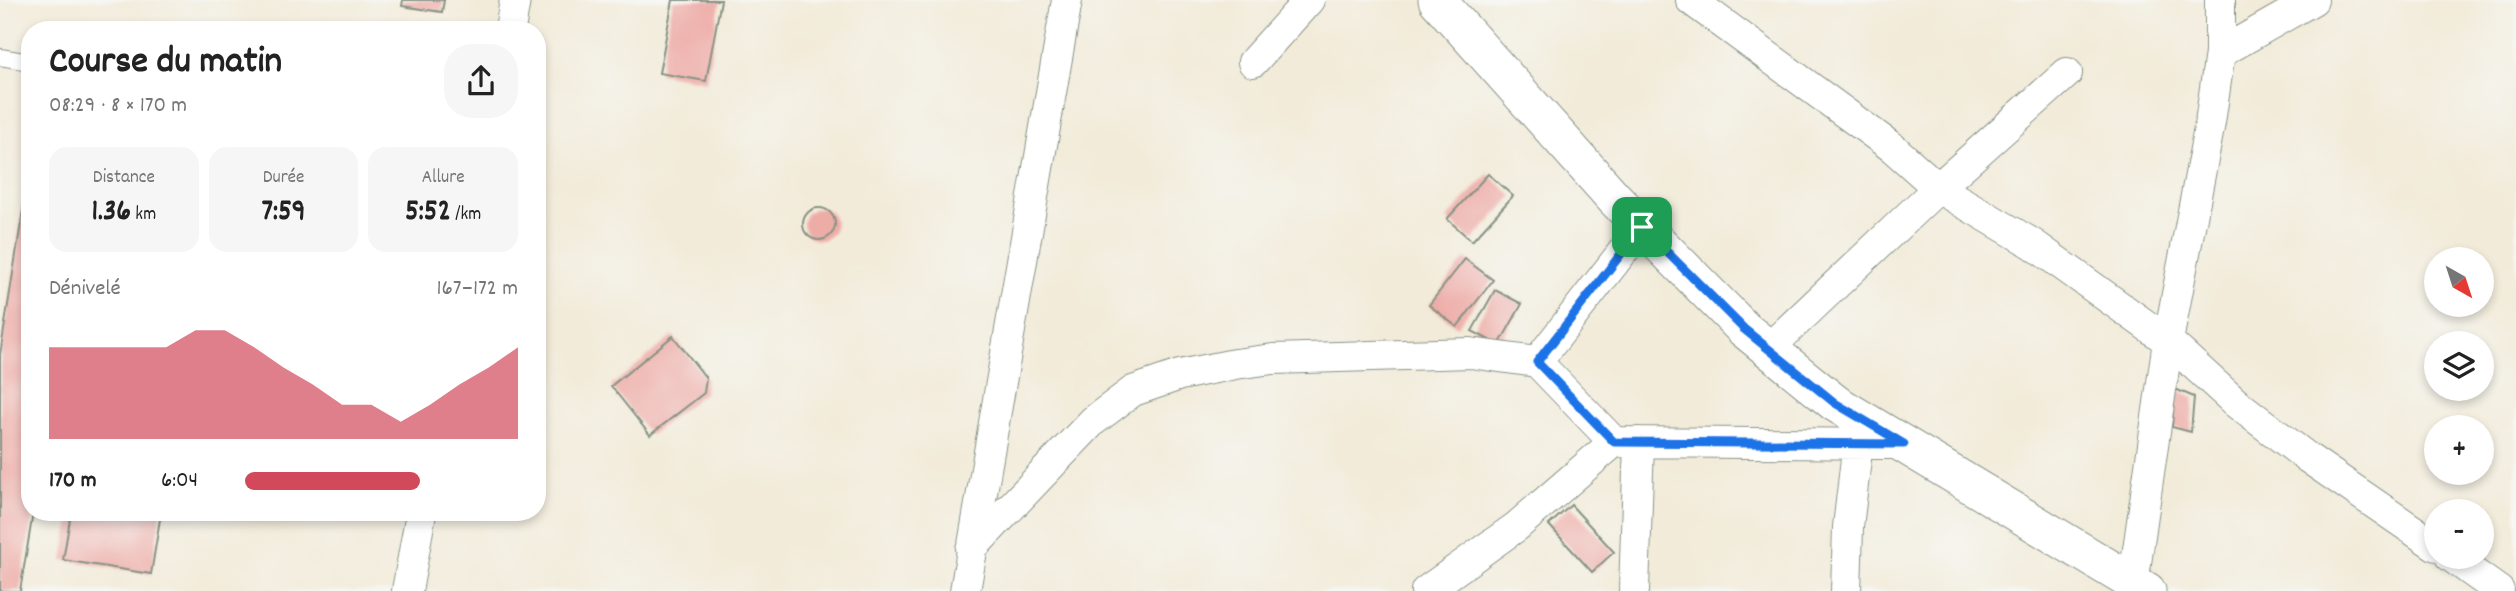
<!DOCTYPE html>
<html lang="fr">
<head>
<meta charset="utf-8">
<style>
	body { margin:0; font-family:Dekko,sans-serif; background:#f6f6f6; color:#222; height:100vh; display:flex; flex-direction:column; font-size:26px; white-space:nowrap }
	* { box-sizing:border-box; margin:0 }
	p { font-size:23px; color:#767676 }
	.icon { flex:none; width:38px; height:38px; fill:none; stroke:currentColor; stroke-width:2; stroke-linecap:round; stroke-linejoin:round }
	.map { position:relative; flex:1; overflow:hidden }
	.panel { position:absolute; left:21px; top:21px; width:525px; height:500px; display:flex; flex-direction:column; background:#fff; border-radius:28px; box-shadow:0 4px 10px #0003 }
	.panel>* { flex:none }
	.needle { width:46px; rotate:141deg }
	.controls { position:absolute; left:2424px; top:247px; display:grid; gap:14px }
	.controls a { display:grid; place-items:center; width:70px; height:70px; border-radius:50%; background:#fff; box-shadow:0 4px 10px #0003; font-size:35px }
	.pin { position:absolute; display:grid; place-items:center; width:60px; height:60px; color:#fff; margin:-30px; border-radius:14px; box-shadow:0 4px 10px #0006 }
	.round { display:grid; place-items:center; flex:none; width:74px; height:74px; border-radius:28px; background:#f6f6f6 }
	.headline { display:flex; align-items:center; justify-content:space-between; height:119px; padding:0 28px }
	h1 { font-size:38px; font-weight:700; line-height:52px }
	.metrics { display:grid; grid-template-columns:repeat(3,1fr); gap:10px; height:119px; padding:7px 28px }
	.metrics div { display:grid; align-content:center; border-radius:18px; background:#f6f6f6; text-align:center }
	.metrics b { font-size:30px; font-weight:700 }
	.metrics small { font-size:19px; font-weight:400 }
	.metrics p { font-size:19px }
	.chart { height:196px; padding:14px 28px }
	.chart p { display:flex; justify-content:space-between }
	.chart svg { width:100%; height:126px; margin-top:7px; fill:#d1495b; opacity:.7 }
	ul { padding:0 28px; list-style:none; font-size:23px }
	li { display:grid; grid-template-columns:112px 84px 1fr; align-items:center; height:52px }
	li i { height:18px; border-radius:9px; background:#d1495b }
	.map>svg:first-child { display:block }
	.building { fill:#eeaca7 }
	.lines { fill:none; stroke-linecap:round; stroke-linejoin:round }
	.service-casing { stroke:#889486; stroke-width:18 }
	.minor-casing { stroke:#889486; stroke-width:32 }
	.tertiary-casing { stroke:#889486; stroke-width:39 }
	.service { stroke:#fff; stroke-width:16 }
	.minor { stroke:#fff; stroke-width:30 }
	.tertiary { stroke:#fff; stroke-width:37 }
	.route-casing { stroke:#fff; stroke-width:14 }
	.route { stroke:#1a73e8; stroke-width:9 }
</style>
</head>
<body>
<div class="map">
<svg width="2516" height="591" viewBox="0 0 2516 591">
	<rect width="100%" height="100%" fill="#f6f6f2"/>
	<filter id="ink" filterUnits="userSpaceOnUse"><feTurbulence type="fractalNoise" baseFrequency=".0143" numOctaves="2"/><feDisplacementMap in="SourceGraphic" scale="14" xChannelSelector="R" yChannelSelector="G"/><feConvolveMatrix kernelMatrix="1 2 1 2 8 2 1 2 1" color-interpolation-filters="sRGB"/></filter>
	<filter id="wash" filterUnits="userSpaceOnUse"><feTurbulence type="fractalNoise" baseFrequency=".00686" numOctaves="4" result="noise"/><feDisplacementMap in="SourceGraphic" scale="28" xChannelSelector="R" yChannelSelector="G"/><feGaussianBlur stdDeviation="1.57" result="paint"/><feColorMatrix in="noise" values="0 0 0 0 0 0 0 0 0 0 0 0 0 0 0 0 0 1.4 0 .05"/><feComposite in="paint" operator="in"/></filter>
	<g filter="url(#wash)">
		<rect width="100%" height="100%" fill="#f2ebd9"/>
		<g id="blocks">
			<path class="building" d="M 403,0 L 444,0 L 442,12 L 402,6 Z
				M 673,0 L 721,0 L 706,81 L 659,73 Z
				M 1488,174 L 1513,196 L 1472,241 L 1447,219 Z
				M 28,179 L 30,513 L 33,513 L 20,591 L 0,591 L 0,355 Z
				M803 224a16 16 0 1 1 32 0a16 16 0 1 1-32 0Z
				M 1465,259 L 1493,280 L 1457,327 L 1429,305 Z
				M 1495,290 L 1522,304 L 1499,345 L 1472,331 Z
				M 673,336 L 706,378 L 704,393 L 650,435 L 611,386 Z
				M 2175,389 L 2194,397 L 2191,432 L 2172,427 Z
				M 1571,505 L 1614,552 L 1592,572 L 1549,525 Z
				M 71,513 L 161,513 L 151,574 L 63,560 Z"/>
		</g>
	</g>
	<g filter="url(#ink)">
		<use href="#blocks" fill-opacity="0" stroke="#889486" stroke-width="2"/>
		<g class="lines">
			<defs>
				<path id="service" d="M 0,57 L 30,62"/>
				<path id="minor" d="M 1691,0 L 1893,148 L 1938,188 L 2033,244 L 2168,341 L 2236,403 L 2308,458 L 2436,546
					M 510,30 L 515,0
					M 2220,53 L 2313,0
					M 1253,62 L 1309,0
					M 1768,349 L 1938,188 L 2067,73
					M 1537,362 L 1642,227
					M 1614,442 L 1904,444
					M 971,549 L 1093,421 L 1133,391 L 1180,375 L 1235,364 L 1273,359 L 1470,353 L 1537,362 L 1614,442 L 1516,527 L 1426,591
					M 2450,556 L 2499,591
					M 407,591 L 421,513
					M 965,591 L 1067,0
					M 1634,591 L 1639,442
					M 1846,591 L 1848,527 L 1858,442
					M 2132,591 L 2168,341 L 2210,123 L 2220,53 L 2220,0"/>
				<path id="tertiary" d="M 1437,0 L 1614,198 L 1744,329 L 1835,403 L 2147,591"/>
			</defs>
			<use href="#service" class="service-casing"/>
			<use href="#minor" class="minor-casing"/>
			<use href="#tertiary" class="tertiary-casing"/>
			<use href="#service" class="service"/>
			<use href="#minor" class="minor"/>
			<use href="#tertiary" class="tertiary"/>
		</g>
	</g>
	<g class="lines" filter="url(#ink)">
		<defs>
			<path id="route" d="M 1642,227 L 1744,329 L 1835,403 L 1904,444 L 1614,442 L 1537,362 Z"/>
		</defs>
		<use href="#route" class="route-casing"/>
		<use href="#route" class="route"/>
	</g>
</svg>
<div class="controls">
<a><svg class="needle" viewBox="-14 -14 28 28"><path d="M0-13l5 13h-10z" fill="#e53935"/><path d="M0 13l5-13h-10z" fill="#767676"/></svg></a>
<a><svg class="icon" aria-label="layers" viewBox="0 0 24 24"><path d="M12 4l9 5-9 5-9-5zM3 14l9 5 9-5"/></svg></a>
<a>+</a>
<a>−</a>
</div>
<div class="pin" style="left:1642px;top:227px;background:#1e9e55"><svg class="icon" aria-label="arrive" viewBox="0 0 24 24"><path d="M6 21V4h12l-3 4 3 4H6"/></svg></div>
<section class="panel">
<div class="headline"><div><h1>Course du matin</h1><p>08:29 · 8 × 170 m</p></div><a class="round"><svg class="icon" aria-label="share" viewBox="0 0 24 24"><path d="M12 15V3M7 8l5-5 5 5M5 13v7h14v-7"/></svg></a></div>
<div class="metrics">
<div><p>Distance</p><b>1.36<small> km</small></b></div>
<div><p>Durée</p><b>7:59</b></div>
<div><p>Allure</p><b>5:52<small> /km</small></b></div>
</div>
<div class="chart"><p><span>Dénivelé</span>167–172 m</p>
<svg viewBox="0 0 160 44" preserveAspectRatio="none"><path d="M0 44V12L10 12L20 12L30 12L40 12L50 6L60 6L70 12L80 19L90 25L100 32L110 32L120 38L130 32L140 25L150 19L160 12V44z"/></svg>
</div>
<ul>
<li><b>170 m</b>6:04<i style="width:64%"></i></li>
</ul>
</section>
</div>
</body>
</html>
